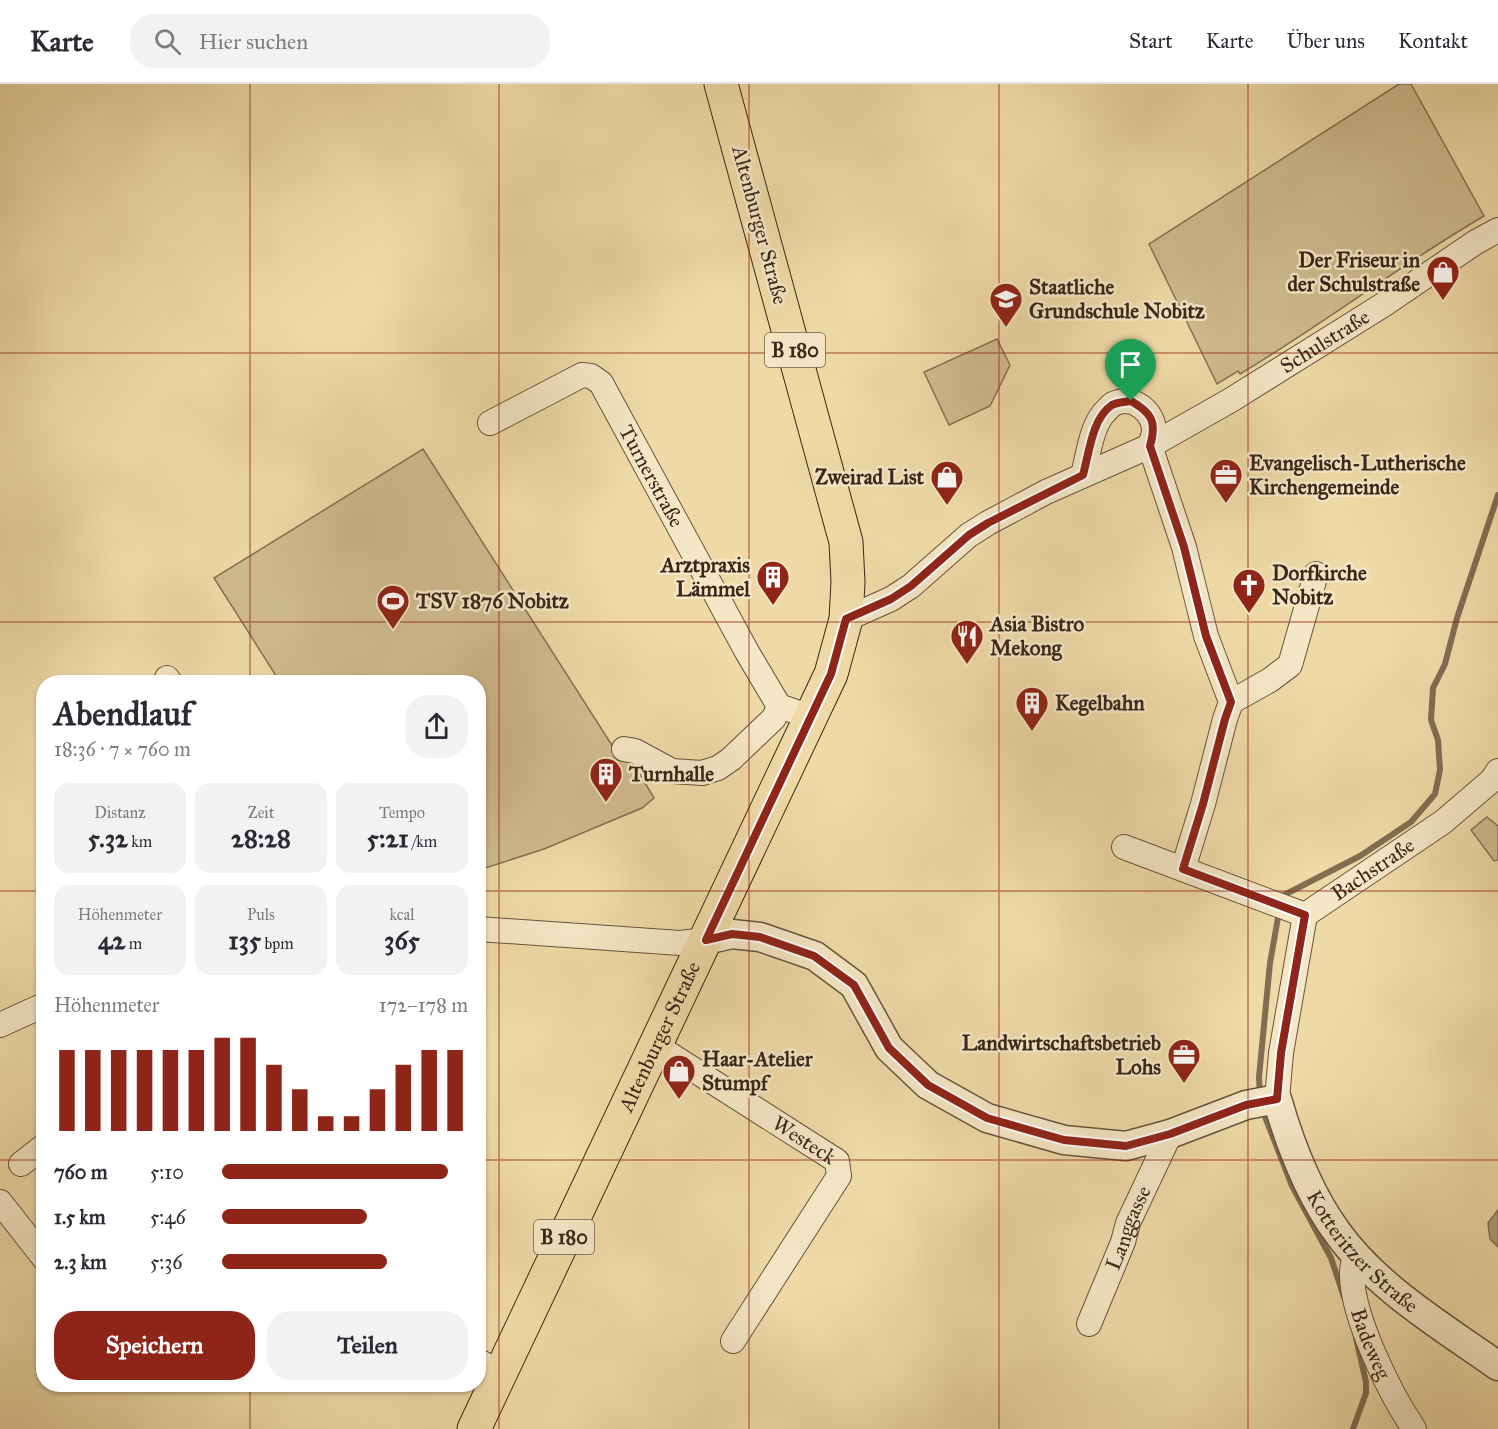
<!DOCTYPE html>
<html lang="de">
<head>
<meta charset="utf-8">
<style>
	body { margin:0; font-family:"IM FELL Great Primer",serif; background:#f2f2f3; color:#2b2b33; height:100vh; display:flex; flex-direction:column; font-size:22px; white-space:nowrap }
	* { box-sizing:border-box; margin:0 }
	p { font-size:20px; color:#7c7c81 }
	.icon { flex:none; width:33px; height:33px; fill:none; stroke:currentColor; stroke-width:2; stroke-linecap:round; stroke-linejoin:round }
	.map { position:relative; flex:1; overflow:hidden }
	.drawer { position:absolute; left:36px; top:591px; width:450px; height:717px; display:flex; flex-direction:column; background:#fff; border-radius:24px; box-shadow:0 2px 4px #0004 }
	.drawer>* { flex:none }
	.pin { position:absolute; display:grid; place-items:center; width:51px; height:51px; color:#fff; margin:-62px -26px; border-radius:50% 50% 50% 0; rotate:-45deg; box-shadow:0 0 6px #0007 }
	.pin .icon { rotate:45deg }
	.round { display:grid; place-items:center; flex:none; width:63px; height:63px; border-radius:24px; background:#f2f2f3 }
	.headline { display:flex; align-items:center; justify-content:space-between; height:102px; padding:0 18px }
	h1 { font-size:33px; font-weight:700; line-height:45px }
	.metrics { display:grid; grid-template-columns:repeat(3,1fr); gap:9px; height:102px; padding:6px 18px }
	.metrics div { display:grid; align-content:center; border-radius:15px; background:#f2f2f3; text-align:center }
	.metrics b { font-size:26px; font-weight:700 }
	.metrics small { font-size:16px; font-weight:400 }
	.metrics p { font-size:16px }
	.chart { height:168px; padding:12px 18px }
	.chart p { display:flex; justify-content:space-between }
	.chart svg { width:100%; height:108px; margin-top:6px; stroke:#8f2418; stroke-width:6 }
	.cta { display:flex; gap:12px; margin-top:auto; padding:12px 18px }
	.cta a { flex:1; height:69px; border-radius:24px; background:#8f2418; color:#fff; font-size:24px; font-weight:700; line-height:69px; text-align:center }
	.cta a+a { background:#f2f2f3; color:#2b2b33 }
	ul { padding:0 18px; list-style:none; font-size:20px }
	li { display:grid; grid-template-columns:96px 72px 1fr; align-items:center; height:45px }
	li i { height:15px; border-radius:8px; background:#8f2418 }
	header { display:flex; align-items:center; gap:36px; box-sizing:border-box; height:84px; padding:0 30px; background:#fff; border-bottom:2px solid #e1e1e2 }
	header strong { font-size:28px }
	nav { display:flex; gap:33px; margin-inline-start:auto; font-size:21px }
	.search { width:420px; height:54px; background:#f2f2f3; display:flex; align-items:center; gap:15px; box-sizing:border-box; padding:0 21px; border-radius:24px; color:#7c7c81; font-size:22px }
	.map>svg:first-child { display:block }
	.green { fill:#d0bb8f; stroke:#857054; stroke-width:1.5 }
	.water { fill:#b19d77; stroke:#816d52; stroke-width:1.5 }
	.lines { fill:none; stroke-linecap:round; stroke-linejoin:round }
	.stream { stroke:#816d52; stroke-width:6 }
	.minor-casing { stroke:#67533d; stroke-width:26 }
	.tertiary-casing { stroke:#67533d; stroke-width:31 }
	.primary-casing { stroke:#3a261a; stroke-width:35 }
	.minor { stroke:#f5e7c6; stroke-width:24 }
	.tertiary { stroke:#f5e7c6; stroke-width:28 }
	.primary { stroke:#efdaa7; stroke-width:33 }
	.route-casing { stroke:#fff; stroke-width:12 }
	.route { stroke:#8f2418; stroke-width:8 }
	.grid { fill:none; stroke:#8f2418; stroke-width:1.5; stroke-opacity:0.55 }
	.labels { text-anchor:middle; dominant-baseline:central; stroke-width:5; stroke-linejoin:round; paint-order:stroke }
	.shield { fill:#f5e7c6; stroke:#72604e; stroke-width:1.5 }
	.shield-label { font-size:20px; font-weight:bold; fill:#3a261a }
	.street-label { font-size:21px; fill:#3a261a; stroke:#f5e7c6 }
	.poi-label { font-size:21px; font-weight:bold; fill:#3a261a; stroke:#f5e7c6; text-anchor:start }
</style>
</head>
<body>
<header>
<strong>Karte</strong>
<div class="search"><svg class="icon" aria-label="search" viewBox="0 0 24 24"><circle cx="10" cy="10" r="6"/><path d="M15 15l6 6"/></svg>Hier suchen</div>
<nav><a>Start</a><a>Karte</a><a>Über uns</a><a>Kontakt</a></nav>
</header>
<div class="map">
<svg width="1498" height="1345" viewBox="0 0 1498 1345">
	<rect width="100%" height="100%" fill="#efdaa7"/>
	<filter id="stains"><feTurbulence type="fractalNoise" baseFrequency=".00333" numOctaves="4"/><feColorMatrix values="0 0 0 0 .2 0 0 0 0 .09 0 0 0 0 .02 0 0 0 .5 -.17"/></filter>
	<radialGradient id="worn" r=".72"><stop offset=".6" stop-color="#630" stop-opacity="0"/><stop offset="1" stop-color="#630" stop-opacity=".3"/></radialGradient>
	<path class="green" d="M 1399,0 L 1411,0 L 1484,132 C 1400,181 1322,241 1240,290 L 1238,287 L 1217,300 L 1149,160 Z
		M 997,255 L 1010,281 L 990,322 L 949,341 L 924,288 Z
		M 423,365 L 613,663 L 621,658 L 654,714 L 642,724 L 544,765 L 479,786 L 478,598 L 280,598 L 214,494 Z
		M 1487,733 L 1498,742 L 1498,776 L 1494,777 L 1471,746 Z"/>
	<path class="water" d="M 1498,1126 L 1498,1163 L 1490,1155 L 1488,1139 Z"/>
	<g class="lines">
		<path class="stream" d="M 1283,816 L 1284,811 L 1360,772 L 1411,738 L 1435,710 L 1440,686 L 1438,656 L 1431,636 L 1433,604 L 1445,580 L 1457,534 L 1498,411
			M 1260,1012 L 1259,993 L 1270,879 L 1279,828
			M 1262,1025 L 1292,1102 L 1331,1174 L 1344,1213
			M 1353,1345 L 1366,1309 L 1366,1298 L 1356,1254"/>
		<defs>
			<g id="minor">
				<path id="s1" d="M 490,339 L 582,291 L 591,292 L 601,299 L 747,568 L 779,622 L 811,633"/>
				<path d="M 1150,362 L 1184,463 L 1206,552 L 1231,618"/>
				<path d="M 1083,391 C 1088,372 1091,345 1103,330 C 1106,327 1110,322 1113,320 C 1133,310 1155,328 1154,349 C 1153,353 1151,358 1150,362"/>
				<path id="s2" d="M 846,535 L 891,515 L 911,502 L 969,451 L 988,439 L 1046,408 L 1150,362 L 1231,316 L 1383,221 L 1476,158 L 1498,146"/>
				<path d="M 167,594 L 170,598"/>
				<path d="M 1231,618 L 1270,596 L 1290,581 L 1316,490"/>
				<path d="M 624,665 L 635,667 L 672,687 L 702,689 L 718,684 L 731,675 L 774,634 L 779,622"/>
				<path d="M 1124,763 L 1305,831"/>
				<path d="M 1183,785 L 1203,720 L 1225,635 L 1231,618"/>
				<path d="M 478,845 L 680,859 L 706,856"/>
				<path d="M 0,941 L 44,921"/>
				<path id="s3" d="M 655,961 L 837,1077 L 839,1092 L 733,1257"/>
				<path id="s4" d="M 1277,1015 L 1281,969 L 1305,831 L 1443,738 L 1492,696 L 1498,687"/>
				<path d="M 21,1080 L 44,1062"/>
				<path d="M 0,1118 L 44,1174"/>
				<path id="s5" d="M 1355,1169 C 1354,1177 1351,1185 1352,1192 C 1353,1235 1390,1309 1414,1345"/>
				<path id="s6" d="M 1089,1240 L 1123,1158 L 1128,1139 L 1170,1050"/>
				<path d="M 478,1277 L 501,1288"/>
			</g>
			<g id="tertiary">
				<path id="s7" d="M 706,856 L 732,850 L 760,853 L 815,872 L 854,901 L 889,964 L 928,1001 L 987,1034 L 1064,1056 L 1126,1062 L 1170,1050 L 1246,1021 L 1277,1015 C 1290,1060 1309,1110 1337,1148 C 1377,1204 1443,1243 1498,1282"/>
			</g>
			<g id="primary">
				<path id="s8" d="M 474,1345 L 831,590 L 846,535 L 848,498 L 846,458 L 721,0"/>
			</g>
		</defs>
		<use href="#minor" class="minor-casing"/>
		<use href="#tertiary" class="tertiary-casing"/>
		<use href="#primary" class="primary-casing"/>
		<use href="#minor" class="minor"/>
		<use href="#tertiary" class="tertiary"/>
		<use href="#primary" class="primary"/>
	</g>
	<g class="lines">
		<defs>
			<path id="route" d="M 1131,317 C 1152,329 1157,338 1150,362 L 1184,463 L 1206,552 L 1231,618 L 1225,635 L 1203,720 L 1183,785 L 1305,831 L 1281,969 L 1277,1015 L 1246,1021 L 1170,1050 L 1126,1062 L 1064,1056 L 987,1034 L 928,1001 L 889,964 L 854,901 L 814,872 L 760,853 L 732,850 L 706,856 L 831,590 L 846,535 L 891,515 L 911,502 L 969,451 L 988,439 L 1083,391 C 1089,370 1092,334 1112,321 C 1117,318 1125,318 1131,317 Z"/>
		</defs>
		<use href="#route" class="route-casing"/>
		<use href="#route" class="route"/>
	</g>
	<path class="grid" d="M 250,0 L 250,598M 499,0 L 499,1345M 749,0 L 749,1345M 999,0 L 999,1345M 1248,0 L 1248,1345M 0,269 L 1498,269M 0,538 L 1498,538M 0,807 L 44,807M 478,807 L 1498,807M 0,1076 L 44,1076M 478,1076 L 1498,1076M 250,1300 L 250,1345"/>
	<defs>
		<symbol id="shop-pin" viewBox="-11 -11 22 30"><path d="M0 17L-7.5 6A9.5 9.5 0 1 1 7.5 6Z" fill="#8f2418" stroke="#f5e7c6"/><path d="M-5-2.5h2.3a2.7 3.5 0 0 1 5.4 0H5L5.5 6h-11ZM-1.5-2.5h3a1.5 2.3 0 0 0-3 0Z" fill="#fff"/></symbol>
		<symbol id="school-pin" viewBox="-11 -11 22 30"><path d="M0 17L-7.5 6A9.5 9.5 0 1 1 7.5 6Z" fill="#8f2418" stroke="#f5e7c6"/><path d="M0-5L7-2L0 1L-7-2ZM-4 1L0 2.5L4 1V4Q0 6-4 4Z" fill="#fff"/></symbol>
		<symbol id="office-pin" viewBox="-11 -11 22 30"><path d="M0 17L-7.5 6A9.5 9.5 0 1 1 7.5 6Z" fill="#8f2418" stroke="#f5e7c6"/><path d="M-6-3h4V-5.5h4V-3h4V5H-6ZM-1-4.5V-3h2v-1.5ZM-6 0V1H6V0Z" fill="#fff"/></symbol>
		<symbol id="building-pin" viewBox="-11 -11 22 30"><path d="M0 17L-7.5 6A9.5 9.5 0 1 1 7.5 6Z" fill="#8f2418" stroke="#f5e7c6"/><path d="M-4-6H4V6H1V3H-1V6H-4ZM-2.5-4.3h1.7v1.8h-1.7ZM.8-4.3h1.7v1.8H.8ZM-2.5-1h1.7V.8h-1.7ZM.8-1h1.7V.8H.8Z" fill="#fff"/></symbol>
		<symbol id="church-pin" viewBox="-11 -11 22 30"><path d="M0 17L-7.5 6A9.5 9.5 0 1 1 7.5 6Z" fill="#8f2418" stroke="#f5e7c6"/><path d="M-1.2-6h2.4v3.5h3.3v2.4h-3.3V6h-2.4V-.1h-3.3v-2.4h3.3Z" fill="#fff"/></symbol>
		<symbol id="stadium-pin" viewBox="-11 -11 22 30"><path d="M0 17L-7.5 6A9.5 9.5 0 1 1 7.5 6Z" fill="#8f2418" stroke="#f5e7c6"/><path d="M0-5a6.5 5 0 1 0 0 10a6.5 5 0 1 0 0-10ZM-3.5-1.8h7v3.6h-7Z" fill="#fff"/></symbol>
		<symbol id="restaurant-pin" viewBox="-11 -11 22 30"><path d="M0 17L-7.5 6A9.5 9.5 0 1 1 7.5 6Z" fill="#8f2418" stroke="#f5e7c6"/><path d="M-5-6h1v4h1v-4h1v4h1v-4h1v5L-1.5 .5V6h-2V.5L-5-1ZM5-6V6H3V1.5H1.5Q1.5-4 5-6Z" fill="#fff"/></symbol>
	</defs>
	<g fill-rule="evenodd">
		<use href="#shop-pin" x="1424" y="169" width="38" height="52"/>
		<use href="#school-pin" x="987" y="196" width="38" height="52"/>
		<use href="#office-pin" x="1207" y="372" width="38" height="52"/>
		<use href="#shop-pin" x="928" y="374" width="38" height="52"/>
		<use href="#building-pin" x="754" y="474" width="38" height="52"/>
		<use href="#church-pin" x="1230" y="482" width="38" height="52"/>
		<use href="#stadium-pin" x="374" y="498" width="38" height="52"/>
		<use href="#restaurant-pin" x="948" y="533" width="38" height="52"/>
		<use href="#building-pin" x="1013" y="600" width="38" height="52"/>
		<use href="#building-pin" x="587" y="671" width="38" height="52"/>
		<use href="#office-pin" x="1165" y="952" width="38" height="52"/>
		<use href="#shop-pin" x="660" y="968" width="38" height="52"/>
	</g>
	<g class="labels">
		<g class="shield">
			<rect x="765" y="249" width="60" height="34" rx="4.5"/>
			<rect x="534" y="1136" width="60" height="34" rx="4.5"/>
		</g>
		<g class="shield-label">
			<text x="795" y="266">B 180</text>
			<text x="564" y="1153">B 180</text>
		</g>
		<g class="street-label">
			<text transform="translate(760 141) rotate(75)">Altenburger Straße</text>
			<text stroke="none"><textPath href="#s2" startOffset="556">Schulstraße</textPath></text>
			<text stroke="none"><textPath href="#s1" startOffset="231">Turnerstraße</textPath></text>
			<text stroke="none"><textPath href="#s4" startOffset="268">Bachstraße</textPath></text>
			<text stroke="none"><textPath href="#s8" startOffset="434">Altenburger Straße</textPath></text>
			<text stroke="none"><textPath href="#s3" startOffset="177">Westeck</textPath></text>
			<text stroke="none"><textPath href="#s6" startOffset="104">Langgasse</textPath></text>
			<text stroke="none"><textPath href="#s7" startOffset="834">Kotteritzer Straße</textPath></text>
			<text stroke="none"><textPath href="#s5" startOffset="94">Badeweg</textPath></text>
		</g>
		<g class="poi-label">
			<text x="1420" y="176" text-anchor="end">Der Friseur in<tspan x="1420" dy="24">der Schulstraße</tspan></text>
			<text x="1029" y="203">Staatliche<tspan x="1029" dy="24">Grundschule Nobitz</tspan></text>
			<text x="1249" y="379">Evangelisch-Lutherische<tspan x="1249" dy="24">Kirchengemeinde</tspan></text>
			<text x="924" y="393" text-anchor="end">Zweirad List</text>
			<text x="750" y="481" text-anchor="end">Arztpraxis<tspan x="750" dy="24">Lämmel</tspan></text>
			<text x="1272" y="489">Dorfkirche<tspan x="1272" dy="24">Nobitz</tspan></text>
			<text x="416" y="517">TSV 1876 Nobitz</text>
			<text x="990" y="540">Asia Bistro<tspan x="990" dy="24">Mekong</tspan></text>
			<text x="1055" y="619">Kegelbahn</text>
			<text x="629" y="690">Turnhalle</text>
			<text x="1161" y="959" text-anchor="end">Landwirtschaftsbetrieb<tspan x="1161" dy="24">Lohs</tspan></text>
			<text x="702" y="975">Haar-Atelier<tspan x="702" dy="24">Stumpf</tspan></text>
		</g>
	</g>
	<rect width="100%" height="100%" filter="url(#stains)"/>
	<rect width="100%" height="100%" fill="url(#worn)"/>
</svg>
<div class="pin" style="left:1131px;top:317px;background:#1e9e55"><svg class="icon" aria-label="arrive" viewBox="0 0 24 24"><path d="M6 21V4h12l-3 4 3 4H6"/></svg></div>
<section class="drawer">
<div class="headline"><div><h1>Abendlauf</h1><p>18:36 · 7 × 760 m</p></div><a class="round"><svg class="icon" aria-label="share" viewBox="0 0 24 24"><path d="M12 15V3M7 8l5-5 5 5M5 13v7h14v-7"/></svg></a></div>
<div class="metrics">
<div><p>Distanz</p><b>5.32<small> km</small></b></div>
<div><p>Zeit</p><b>28:28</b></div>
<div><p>Tempo</p><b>5:21<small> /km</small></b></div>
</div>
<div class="metrics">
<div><p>Höhenmeter</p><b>42<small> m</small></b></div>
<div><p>Puls</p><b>135<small> bpm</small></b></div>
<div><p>kcal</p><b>365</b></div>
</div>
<div class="chart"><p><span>Höhenmeter</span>172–178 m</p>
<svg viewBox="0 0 160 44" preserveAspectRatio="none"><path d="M5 44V11M15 44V11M25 44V11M35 44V11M45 44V11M55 44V11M65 44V6M75 44V6M85 44V17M95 44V27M105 44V38M115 44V38M125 44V27M135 44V17M145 44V11M155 44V11"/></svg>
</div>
<ul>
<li><b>760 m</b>5:10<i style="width:92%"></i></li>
<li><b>1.5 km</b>5:46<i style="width:59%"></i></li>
<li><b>2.3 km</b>5:36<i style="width:67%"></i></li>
</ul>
<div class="cta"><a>Speichern</a><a>Teilen</a></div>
</section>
</div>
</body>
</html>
